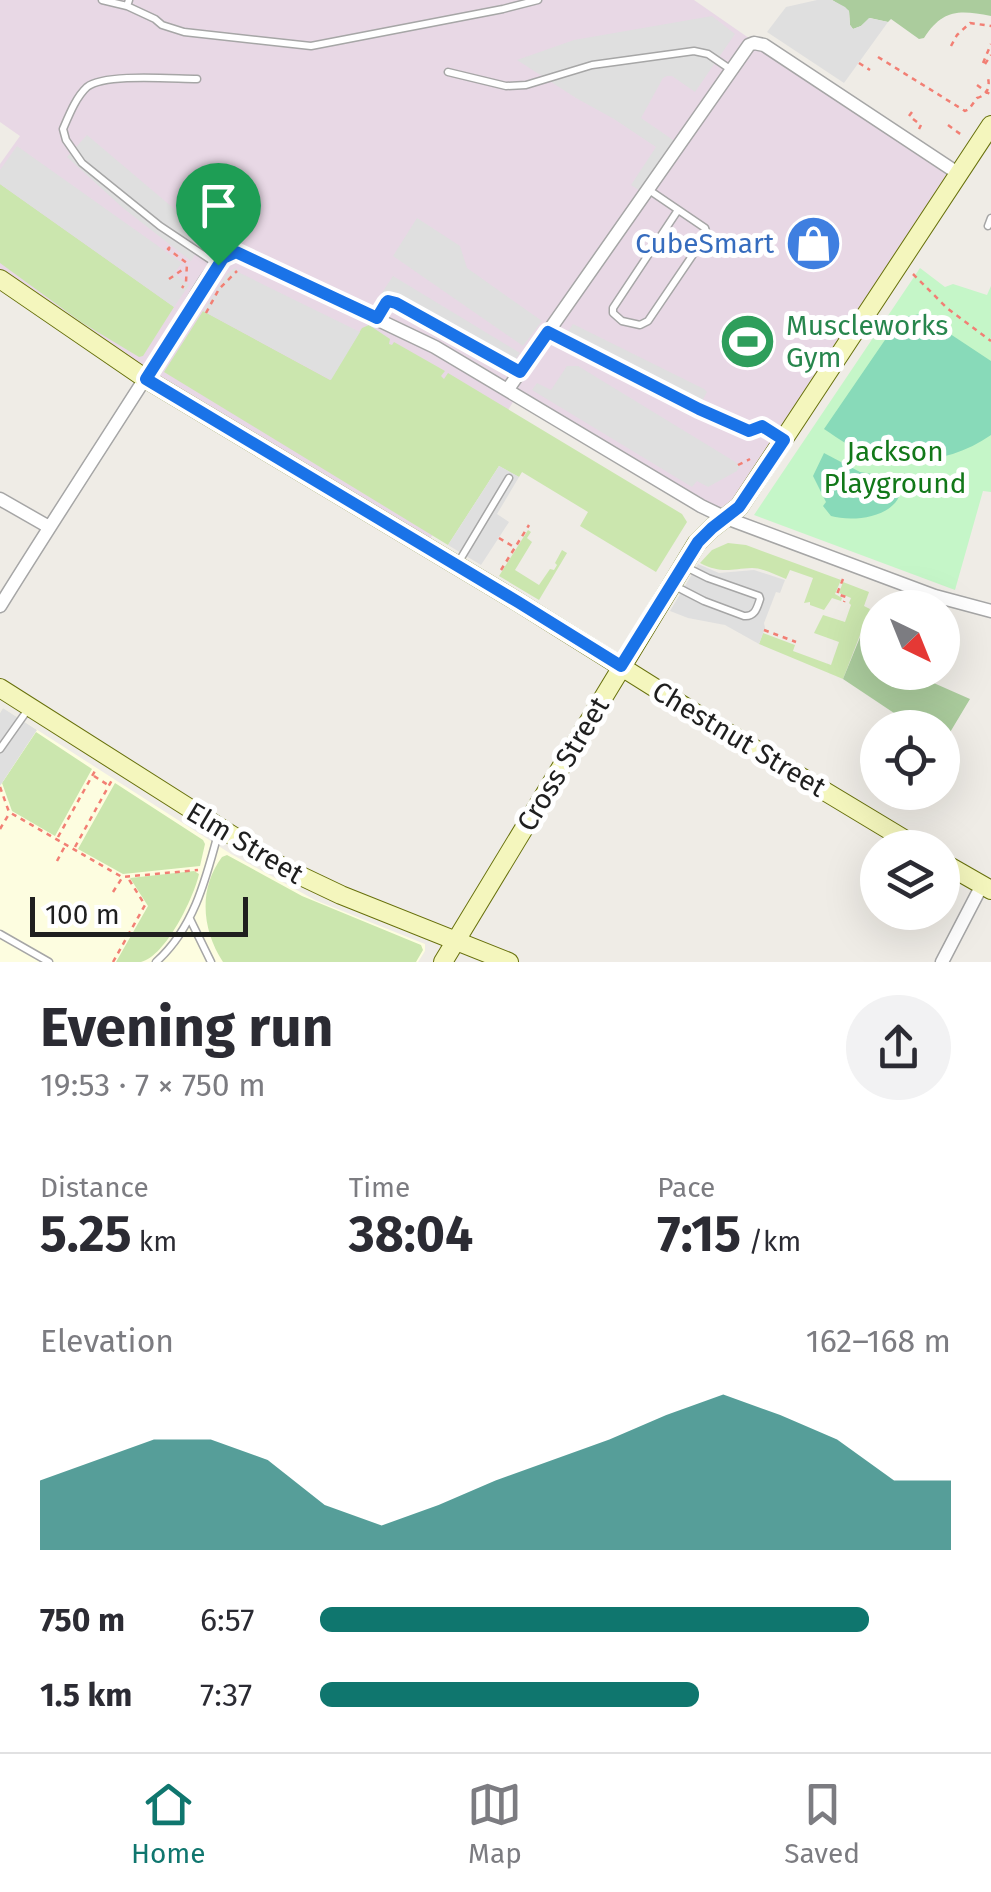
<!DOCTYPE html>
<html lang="en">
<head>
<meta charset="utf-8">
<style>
	body { margin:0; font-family:"Fira Sans",sans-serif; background:#f2f2f3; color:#2b2b33; height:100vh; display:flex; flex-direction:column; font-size:38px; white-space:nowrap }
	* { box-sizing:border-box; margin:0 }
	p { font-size:32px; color:#7c7c81 }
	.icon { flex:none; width:55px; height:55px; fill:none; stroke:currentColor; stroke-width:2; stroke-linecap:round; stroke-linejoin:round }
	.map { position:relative; height:962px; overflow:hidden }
	.details { display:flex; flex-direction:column; background:#fff; flex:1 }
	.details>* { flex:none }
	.needle { width:65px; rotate:137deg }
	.tools { position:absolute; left:860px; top:590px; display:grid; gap:20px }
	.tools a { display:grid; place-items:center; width:100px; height:100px; border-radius:50%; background:#fff; box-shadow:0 10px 40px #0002; font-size:50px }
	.scale { position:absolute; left:30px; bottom:25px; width:218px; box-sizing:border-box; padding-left:10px; border:5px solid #1f1f1f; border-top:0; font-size:28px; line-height:35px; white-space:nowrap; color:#1f1f1f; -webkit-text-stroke:8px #fff; paint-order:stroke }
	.pin { position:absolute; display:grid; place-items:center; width:85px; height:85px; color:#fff; margin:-102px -42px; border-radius:50% 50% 50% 0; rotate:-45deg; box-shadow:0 0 10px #0007 }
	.pin .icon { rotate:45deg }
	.round { display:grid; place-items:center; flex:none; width:105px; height:105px; border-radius:52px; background:#f2f2f3 }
	.headline { display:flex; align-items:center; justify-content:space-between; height:170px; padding:0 40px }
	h1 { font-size:55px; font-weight:700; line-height:75px }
	.stats { display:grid; grid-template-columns:repeat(3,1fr); gap:15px; height:170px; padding:10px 40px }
	.stats div { display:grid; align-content:center }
	.stats b { font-size:50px; font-weight:700 }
	.stats small { font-size:28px; font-weight:400 }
	.stats p { font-size:28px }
	.chart { height:280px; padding:20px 40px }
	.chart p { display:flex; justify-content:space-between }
	.chart svg { width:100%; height:180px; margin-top:10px; fill:#0f766e; opacity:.7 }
	ul { padding:0 40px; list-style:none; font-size:32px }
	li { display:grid; grid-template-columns:160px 120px 1fr; align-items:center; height:75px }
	li i { height:25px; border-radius:12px; background:#0f766e }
	.tab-bar { display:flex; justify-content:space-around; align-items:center; height:140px; border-top:2px solid #e1e1e2; background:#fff; font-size:28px; color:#7c7c81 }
	.tab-bar a { display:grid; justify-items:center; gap:5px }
	.tab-bar .active { color:#0f766e }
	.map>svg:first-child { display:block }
	.industrial { fill:#e8d8e5 }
	.education { fill:#fdfde0 }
	.grass { fill:#cbe6ae }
	.forest { fill:#abcc9d }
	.park { fill:#c5f6c8 }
	.pitch { fill:#88dab9 }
	.parking { fill:#dfdfdf }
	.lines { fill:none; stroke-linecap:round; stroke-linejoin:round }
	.lane-casing { stroke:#a6a6a6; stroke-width:9 }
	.street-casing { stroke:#a6a6a6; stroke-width:15 }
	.secondary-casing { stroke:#67700b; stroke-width:20 }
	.path { stroke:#f27f74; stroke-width:2.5; stroke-dasharray:5 5; stroke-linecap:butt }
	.lane { stroke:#fff; stroke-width:6 }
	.street { stroke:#fff; stroke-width:12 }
	.secondary { stroke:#f4f6bd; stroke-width:18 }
	.route-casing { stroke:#fff; stroke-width:20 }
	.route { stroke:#1a73e8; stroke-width:12 }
	.labels { text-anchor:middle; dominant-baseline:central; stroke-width:10; stroke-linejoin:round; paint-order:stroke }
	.shop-label { font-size:28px; fill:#366cbe; stroke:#fff; text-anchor:end }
	.leisure-label { font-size:28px; fill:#27864d; stroke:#fff; text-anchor:start }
	.park-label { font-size:28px; fill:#127819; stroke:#fff }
	.street-label { font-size:28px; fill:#1f1f1f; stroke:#fff }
</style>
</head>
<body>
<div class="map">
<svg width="991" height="962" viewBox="0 0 991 962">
	<rect width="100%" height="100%" fill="#efece6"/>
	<path class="industrial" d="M 0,0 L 694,0 L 950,177 L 738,498 L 727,507 L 722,508 L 712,505 L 519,392 L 428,542 L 156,378 L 0,274 L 0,164 L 20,136 L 0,122 Z"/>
	<path class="education" d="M 3,708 L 231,854 L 315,900 L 425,944 L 425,951 L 418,962 L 0,962 L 0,713 Z"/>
	<path class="grass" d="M 0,184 L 174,307 L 143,356 L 139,357 L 81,322 L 0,263 Z
		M 203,311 L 330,380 L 362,328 L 369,325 L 390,339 L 389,344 L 392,345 L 394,342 L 445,371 L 441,376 L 444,379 L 448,373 L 682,514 L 687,522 L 656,572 L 580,526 L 588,512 L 522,472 L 519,477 L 499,466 L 448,545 L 164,372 Z
		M 528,530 L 531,532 L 527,538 L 532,542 L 515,570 L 539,585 L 550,569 L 554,570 L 557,565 L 555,563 L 562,550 L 567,553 L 539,600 L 499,576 Z
		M 728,543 L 746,545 L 841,580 L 835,594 L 842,598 L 841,601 L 832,598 L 824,610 L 810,605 L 810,602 L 804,603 L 813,578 L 790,570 L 786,579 C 775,575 763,568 752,568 C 730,569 722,574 700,563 L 712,550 Z
		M 843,582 L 869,592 L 864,606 L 870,609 L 843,679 L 759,644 L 763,633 L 795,645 L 793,651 L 831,665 L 839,642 L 814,633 L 823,615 L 845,622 L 851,605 L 849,603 L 851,598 L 839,593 Z
		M 36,732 L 92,769 L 55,836 L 12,811 L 2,783 Z
		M 115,783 L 203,840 L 205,844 L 200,866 L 123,874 L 78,849 Z
		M 227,855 L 302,896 L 421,945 L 423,950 L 416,962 L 223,962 C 202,930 198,889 222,857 Z
		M 194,871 L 199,874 C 194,897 166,956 141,962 C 134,962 124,962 116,962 L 148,906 L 130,878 Z"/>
	<path class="forest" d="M 832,0 L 991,0 L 991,16 C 959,10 943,9 924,38 L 919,39 L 891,19 L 888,22 L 870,18 L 861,26 L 853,29 L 850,25 L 849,11 Z
		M 861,635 L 877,642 L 878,672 L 911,673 L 970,699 L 943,744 L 942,728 L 915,727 L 843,679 Z"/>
	<path class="park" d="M 920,268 L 945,287 L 953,284 L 987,295 L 991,286 L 991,492 L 983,491 L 955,590 L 754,515 Z"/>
	<path class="pitch" d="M 920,314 L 991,361 L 991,435 C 957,459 913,467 872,455 C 855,451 839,439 824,429 L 900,318 Z
		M 824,453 L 860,472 L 901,479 C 907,517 855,523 831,516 L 823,506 L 826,502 L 813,476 Z"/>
	<path class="parking" d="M 817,0 L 832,0 L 845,7 L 849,11 L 850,25 L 853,29 L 861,26 L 869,18 L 888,22 L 844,83 L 767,32 L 786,7 Z
		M 712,16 L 735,34 L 695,92 L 672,76 L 667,76 L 663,78 L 641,118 L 679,144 L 645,194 L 631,185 L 656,147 L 614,119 L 576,98 L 517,60 L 574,40 Z
		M 87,135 L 185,218 L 201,196 L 222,209 L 191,261 L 123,208 L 67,157 Z
		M 17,146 L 182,263 L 174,273 L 189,285 L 174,307 L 0,184 L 0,170 Z
		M 417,218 L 460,246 L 467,268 L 542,321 L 523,346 L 393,256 Z
		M 235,268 L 240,273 L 360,332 L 331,380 L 203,311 L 227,274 Z
		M 393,276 L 520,353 L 508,370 L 499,370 L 376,302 Z
		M 573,324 L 704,389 L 707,392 L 701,403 L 563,339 Z
		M 567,366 L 578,366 L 737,463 L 740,466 L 737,471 L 708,487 L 697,481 L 692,487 L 532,390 L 537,383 L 551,390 Z
		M 499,466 L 519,477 L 497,514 L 509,522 L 481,565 L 448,545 Z
		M 698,564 L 719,573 L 754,570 L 785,580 L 780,593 L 776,592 L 764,623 L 765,628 L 759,644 L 725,625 L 688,618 L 670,611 Z
		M 3,708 L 37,730 L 0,786 L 0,713 Z"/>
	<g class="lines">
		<defs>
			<path id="lane" d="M 102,0 L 127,6
				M 129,0 L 127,6 L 155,19 L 162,25 L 184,32 L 311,46 L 503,9 L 538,0
				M 448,72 L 506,86 L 526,85 L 592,65 L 694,51 L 708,54 L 730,69
				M 197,79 C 173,79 105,73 87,87 C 76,97 69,115 63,129 L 66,140 L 82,163 L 160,226 L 217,264
				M 649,190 L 705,228 L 707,234 L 648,321 L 640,325 L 622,321 L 613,313 L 613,308 L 678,210
				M 988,226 L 991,218
				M 377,317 L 386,303 L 391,301 L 518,372
				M 548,332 L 699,409 L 749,431 L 762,426 L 782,440
				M 458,563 L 509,478
				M 673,585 L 704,601 L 744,616 C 755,617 757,608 760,599 L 759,596 L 708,578 L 684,566
				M 0,749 L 29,708
				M 190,919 L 211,962
				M 0,934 L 49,962
				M 156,962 C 194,928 206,879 219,830"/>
			<path id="street" d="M 508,389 L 749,45 L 754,43 L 764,45 L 959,174
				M 0,499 L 49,527
				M 0,606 C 59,511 121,417 181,322 C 192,303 215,256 236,252 L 435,347 L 701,506 L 726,518 L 935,596 L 991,611
				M 942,962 L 982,885"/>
			<path id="secondary" d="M 0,279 L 146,379 L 518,602 L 695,713 L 919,848
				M 0,688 L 282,867 L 341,895 L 509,962
				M 942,862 L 991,890
				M 443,962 L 697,543 L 712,528 L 739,507 L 991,125"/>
		</defs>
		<use href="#lane" class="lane-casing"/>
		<use href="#street" class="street-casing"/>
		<use href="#secondary" class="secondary-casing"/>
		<path class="path" d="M 951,46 L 957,35 L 970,23 L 991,26
			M 878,57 L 965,111 L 969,109 L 977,98 C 988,95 991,86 987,75
			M 859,63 L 870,70
			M 983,63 L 991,44
			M 985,64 L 991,55
			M 977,85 L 991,95
			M 912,112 L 909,116 L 921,125 L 919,129
			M 948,125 L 963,136
			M 170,247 L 168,249 L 187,263 L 186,282 L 182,288
			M 913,274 L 947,308 L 991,341
			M 169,279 L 185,268
			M 206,313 L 219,289 L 237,271
			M 738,465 L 750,459
			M 499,538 L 514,547
			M 501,570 L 529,525
			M 843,579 L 837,594 L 846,597 L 844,602
			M 764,630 L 796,642
			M 94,776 L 108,785
			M 0,787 L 9,812 L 122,877 L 198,870
			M 0,829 L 9,814
			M 58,837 L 96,769
			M 75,847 L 112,780
			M 57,861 L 65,846
			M 113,892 L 122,878
			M 113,962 L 145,905 L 128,878"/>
		<use href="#lane" class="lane"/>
		<use href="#street" class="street"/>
		<use href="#secondary" class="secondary"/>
	</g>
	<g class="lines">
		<defs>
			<path id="route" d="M 236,252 L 377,318 L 386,303 L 388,301 L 396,303 L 520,372 L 548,332 L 699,409 L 749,431 L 762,426 L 784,440 L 739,507 L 712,528 L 698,542 L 621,666 L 518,602 L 146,379 L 223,258 Z"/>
		</defs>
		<use href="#route" class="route-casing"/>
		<use href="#route" class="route"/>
	</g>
	<defs>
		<symbol id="shop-disc" viewBox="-11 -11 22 22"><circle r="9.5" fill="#3f7fe0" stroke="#fff"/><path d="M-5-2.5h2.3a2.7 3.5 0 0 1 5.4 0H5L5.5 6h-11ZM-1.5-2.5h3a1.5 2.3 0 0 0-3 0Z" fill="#fff"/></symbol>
		<symbol id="stadium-disc" viewBox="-11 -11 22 22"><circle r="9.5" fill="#2e9e5b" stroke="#fff"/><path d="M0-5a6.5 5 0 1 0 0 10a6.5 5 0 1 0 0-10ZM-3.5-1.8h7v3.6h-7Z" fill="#fff"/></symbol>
	</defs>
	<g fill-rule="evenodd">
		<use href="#shop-disc" x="782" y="212" width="63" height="63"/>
		<use href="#stadium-disc" x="716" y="310" width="63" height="63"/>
	</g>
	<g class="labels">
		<g class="shop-label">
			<text x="774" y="243">CubeSmart</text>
		</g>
		<g class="leisure-label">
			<text x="786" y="325">Muscleworks<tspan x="786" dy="32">Gym</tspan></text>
		</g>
		<g class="park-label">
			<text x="895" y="451">Jackson<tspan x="895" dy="32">Playground</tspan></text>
		</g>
		<g class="street-label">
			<text transform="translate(739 739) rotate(31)">Chestnut Street</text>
			<text transform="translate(563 764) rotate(-59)">Cross Street</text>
			<text transform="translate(245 843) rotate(31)">Elm Street</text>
		</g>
	</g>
</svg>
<div class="tools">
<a><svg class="needle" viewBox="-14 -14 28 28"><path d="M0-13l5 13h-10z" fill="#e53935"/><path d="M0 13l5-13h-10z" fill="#7c7c81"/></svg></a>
<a><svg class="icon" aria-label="locate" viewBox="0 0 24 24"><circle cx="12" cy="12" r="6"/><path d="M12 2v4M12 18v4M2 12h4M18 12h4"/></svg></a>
<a><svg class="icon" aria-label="layers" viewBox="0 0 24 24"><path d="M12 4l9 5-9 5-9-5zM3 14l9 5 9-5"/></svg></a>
</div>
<div class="scale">100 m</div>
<div class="pin" style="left:218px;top:265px;background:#1e9e55"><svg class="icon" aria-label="arrive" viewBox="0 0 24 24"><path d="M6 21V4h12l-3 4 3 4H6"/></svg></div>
</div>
<section class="details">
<div class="headline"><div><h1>Evening run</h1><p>19:53 · 7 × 750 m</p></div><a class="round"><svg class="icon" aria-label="share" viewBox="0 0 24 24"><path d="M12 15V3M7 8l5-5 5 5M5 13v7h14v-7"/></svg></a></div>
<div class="stats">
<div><p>Distance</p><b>5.25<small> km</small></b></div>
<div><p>Time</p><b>38:04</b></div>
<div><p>Pace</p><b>7:15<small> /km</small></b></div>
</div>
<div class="chart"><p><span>Elevation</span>162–168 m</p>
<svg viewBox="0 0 160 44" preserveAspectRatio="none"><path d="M0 44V27L10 22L20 17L30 17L40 22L50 33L60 38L70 33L80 27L90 22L100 17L110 11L120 6L130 11L140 17L150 27L160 27V44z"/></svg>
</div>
<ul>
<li><b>750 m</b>6:57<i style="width:87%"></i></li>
<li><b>1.5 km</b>7:37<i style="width:60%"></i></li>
</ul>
</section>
<nav class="tab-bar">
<a class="active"><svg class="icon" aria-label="home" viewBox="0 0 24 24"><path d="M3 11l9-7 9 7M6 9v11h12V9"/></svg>Home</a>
<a><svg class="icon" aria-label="map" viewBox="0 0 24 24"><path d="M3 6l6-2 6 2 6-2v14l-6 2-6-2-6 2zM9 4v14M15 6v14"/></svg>Map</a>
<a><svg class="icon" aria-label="saved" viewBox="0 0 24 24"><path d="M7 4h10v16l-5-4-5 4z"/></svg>Saved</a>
</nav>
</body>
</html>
